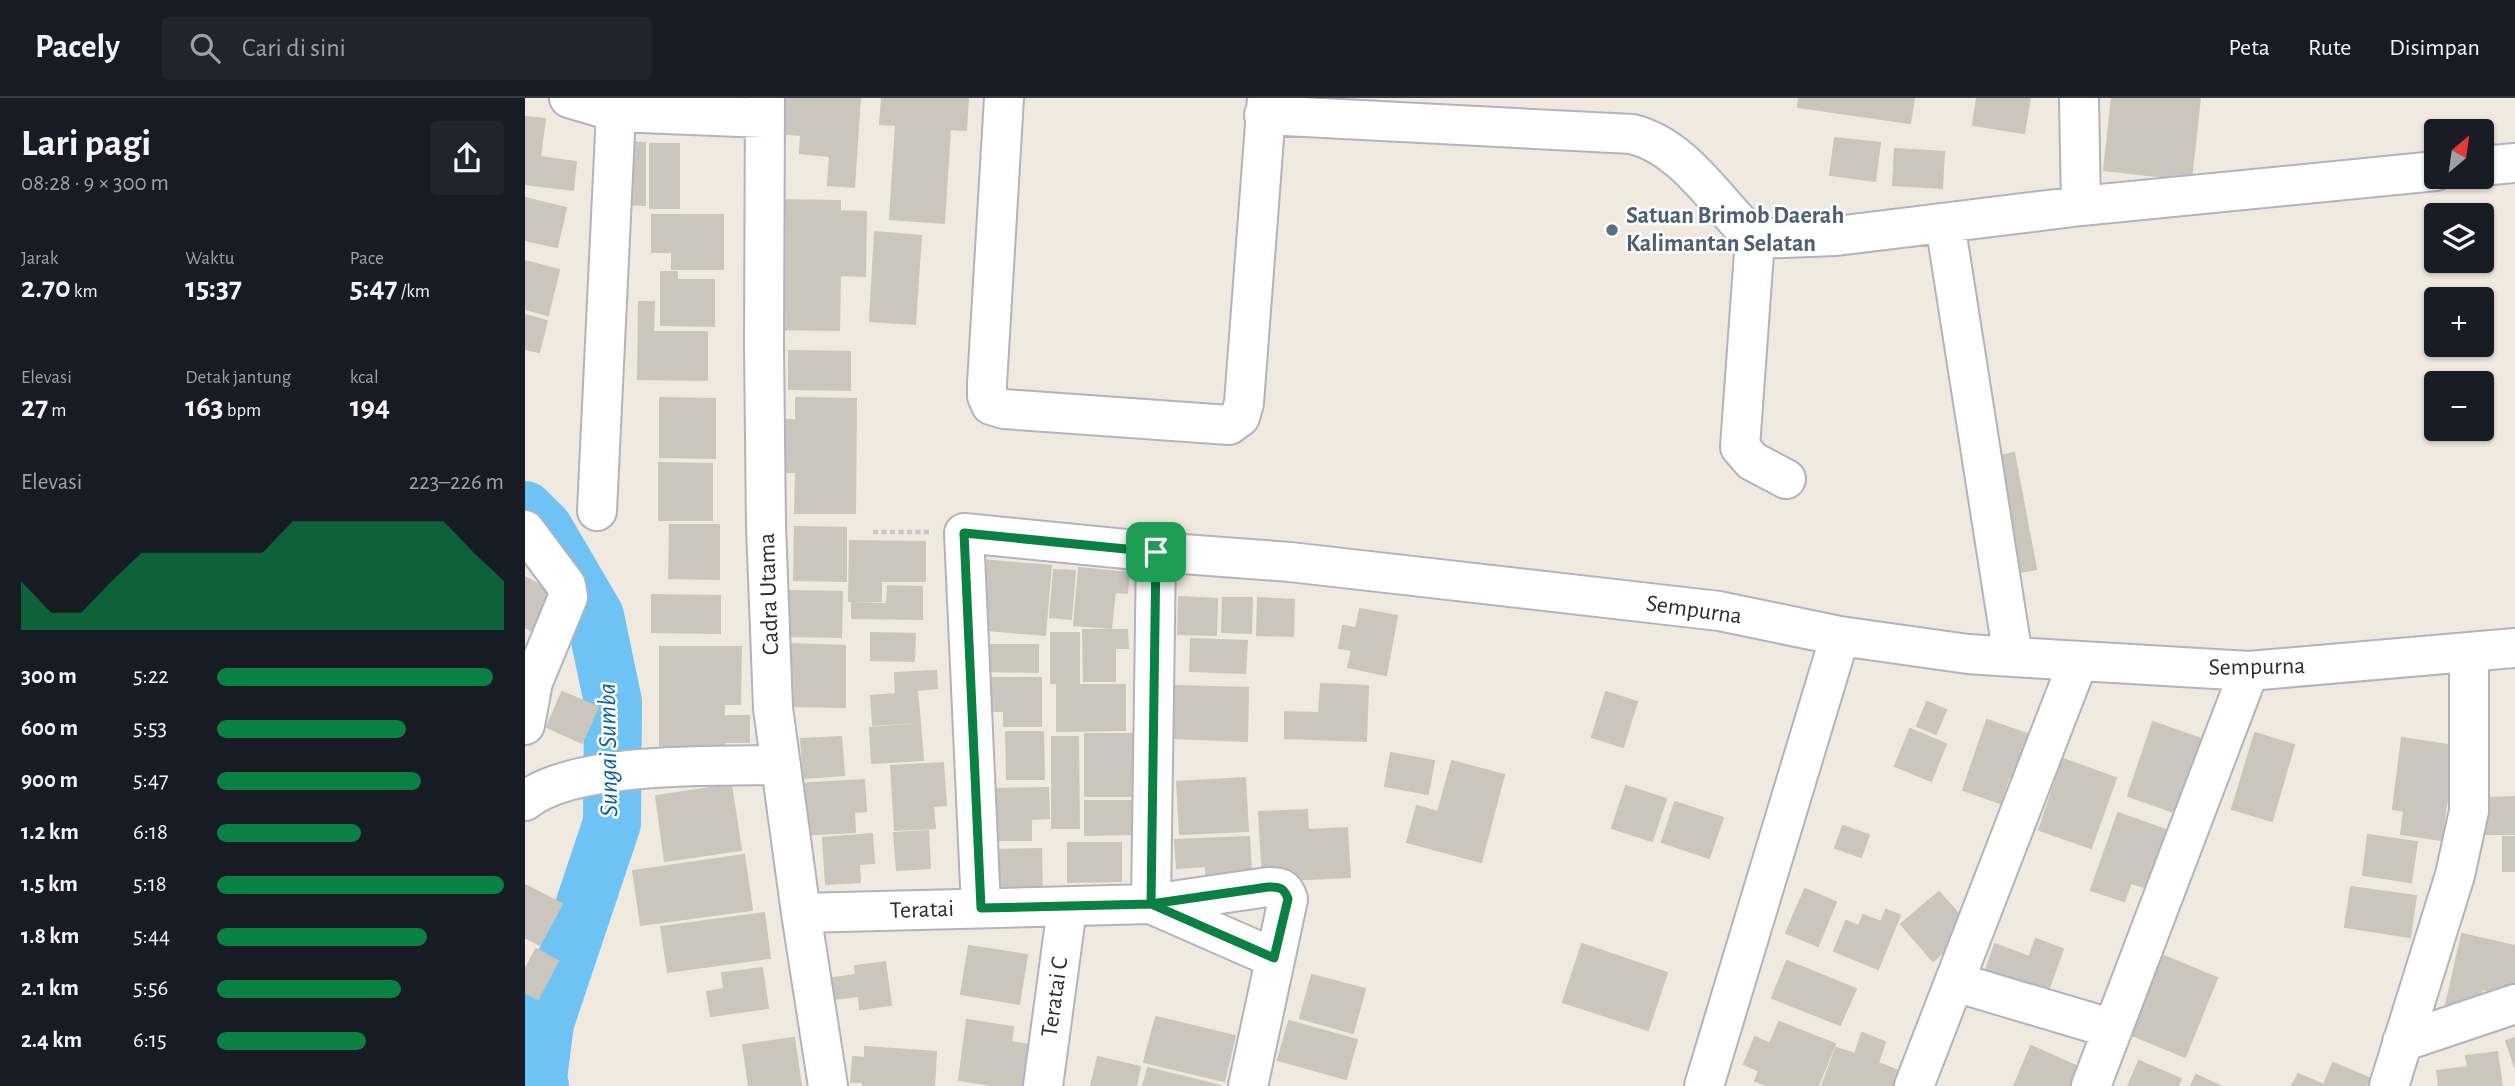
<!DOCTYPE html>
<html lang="id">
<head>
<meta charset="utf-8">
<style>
	body { margin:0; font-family:"Alegreya Sans",sans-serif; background:#20242c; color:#f1f3f6; height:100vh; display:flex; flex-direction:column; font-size:26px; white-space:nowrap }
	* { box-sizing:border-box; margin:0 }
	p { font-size:23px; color:#9ea1a6 }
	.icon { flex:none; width:38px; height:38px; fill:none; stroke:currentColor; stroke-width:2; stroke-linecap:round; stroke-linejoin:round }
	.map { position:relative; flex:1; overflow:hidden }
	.panel { display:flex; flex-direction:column; background:#171b24; width:525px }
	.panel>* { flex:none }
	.needle { width:46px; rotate:29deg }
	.tools { position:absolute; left:1899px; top:21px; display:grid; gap:14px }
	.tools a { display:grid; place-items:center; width:70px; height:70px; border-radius:7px; background:#171b24; box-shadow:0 2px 5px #0004; font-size:35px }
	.pin { position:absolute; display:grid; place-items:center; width:60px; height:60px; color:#fff; margin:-30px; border-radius:14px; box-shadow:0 4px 10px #0006 }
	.round { display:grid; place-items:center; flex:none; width:74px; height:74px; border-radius:7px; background:#20242c }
	.summary { display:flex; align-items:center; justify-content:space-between; height:119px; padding:0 21px }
	h1 { font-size:38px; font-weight:700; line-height:52px }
	.stats { display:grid; grid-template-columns:repeat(3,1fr); gap:10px; height:119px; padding:7px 21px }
	.stats div { display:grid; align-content:center }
	.stats b { font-size:30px; font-weight:700 }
	.stats small { font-size:19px; font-weight:400 }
	.stats p { font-size:19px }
	.chart { height:196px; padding:14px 21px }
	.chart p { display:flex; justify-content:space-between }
	.chart svg { width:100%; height:126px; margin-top:7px; fill:#0b8043; opacity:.7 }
	ul { padding:0 21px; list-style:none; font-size:23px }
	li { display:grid; grid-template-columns:112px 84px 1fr; align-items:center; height:52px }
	li i { height:18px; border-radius:9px; background:#0b8043 }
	header { display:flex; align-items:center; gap:42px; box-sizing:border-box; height:98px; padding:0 35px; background:#171b24; border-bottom:2px solid #363941 }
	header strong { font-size:33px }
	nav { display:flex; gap:38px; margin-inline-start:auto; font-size:24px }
	.search { width:490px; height:63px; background:#20242c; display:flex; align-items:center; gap:18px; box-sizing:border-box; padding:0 24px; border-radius:7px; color:#9ea1a6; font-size:26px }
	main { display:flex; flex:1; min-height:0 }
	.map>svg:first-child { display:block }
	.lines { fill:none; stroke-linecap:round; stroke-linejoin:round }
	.river { stroke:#6ec3f4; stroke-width:58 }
	.building { fill:#cac6be; stroke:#cac6b8; stroke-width:2 }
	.minor-casing { stroke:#b3b3c0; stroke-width:42 }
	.path { stroke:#c8c8c8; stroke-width:4.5; stroke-dasharray:5 3.5; stroke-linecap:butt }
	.minor { stroke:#fff; stroke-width:38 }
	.route-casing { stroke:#fff; stroke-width:14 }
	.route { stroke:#0b8043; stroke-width:9 }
	.service-dot { fill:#5c6f8a; stroke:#fff; stroke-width:2.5 }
	.labels { text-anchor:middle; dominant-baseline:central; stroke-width:5; stroke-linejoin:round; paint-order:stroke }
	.service-label { font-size:24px; font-weight:bold; fill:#4e5e75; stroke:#fff; text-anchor:start }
	.street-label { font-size:24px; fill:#2d2d2d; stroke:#fff }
	.water-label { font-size:26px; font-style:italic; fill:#085fa5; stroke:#fff }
</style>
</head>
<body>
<header>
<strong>Pacely</strong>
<div class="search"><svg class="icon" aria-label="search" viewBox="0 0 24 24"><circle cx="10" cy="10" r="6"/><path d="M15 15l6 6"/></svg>Cari di sini</div>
<nav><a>Peta</a><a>Rute</a><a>Disimpan</a></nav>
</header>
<main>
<section class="panel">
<div class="summary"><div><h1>Lari pagi</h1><p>08:28 · 9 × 300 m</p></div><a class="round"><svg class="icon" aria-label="share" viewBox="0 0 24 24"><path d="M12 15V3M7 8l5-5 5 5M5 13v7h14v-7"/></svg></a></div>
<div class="stats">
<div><p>Jarak</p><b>2.70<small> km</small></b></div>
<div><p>Waktu</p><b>15:37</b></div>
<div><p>Pace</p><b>5:47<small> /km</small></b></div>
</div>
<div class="stats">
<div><p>Elevasi</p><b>27<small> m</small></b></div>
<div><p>Detak jantung</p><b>163<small> bpm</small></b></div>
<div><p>kcal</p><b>194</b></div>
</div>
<div class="chart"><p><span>Elevasi</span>223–226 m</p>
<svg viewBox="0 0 160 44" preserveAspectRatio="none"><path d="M0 44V27L10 38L20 38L30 27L40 17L50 17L60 17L70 17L80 17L90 6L100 6L110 6L120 6L130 6L140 6L150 17L160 27V44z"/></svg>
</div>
<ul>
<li><b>300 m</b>5:22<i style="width:96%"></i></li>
<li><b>600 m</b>5:53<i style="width:66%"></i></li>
<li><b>900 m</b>5:47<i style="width:71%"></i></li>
<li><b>1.2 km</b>6:18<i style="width:50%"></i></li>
<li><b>1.5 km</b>5:18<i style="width:100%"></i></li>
<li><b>1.8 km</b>5:44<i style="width:73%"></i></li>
<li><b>2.1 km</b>5:56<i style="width:64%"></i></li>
<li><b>2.4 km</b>6:15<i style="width:52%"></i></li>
</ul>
</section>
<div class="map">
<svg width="1990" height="988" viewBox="0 0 1990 988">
	<rect width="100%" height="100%" fill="#efe9df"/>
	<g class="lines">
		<path class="river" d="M 0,412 L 19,431 L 70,518 L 88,604 L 87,725 L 20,925 L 13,980 L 15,988"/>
	</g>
	<path class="building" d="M 251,0 L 335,0 L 329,89 L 303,87 L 305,58 L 275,55 L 276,37 L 249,35 Z
		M 357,0 L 443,0 L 441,32 L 425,31 L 419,125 L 365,121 L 371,27 L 355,26 Z
		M 1274,0 L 1389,0 L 1385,25 L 1273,9 Z
		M 1452,0 L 1505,0 L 1499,35 L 1448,27 Z
		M 1587,0 L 1675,0 L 1666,82 L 1579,72 Z
		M 0,19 L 20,21 L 15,59 L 51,64 L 48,92 L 0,86 Z
		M 1310,40 L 1355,45 L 1350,83 L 1305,77 Z
		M 98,44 L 120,45 L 120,107 L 90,106 Z
		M 125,46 L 154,46 L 154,110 L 125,110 Z
		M 1370,51 L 1419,54 L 1417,90 L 1368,87 Z
		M 0,100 L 41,110 L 32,149 L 0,142 Z
		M 249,102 L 315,103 L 315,113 L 341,114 L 340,178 L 315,177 L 314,232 L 247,231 Z
		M 127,117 L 198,117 L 198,171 L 147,171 L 147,154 L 127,154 Z
		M 350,134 L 396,138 L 390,226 L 345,223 Z
		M 0,163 L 34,172 L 23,217 L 0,211 Z
		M 136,174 L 152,174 L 152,182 L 189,182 L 189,228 L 136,227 Z
		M 114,204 L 129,204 L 128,234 L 182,234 L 182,282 L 113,281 Z
		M 0,217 L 22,223 L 14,254 L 0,251 Z
		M 264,253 L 325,254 L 325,292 L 264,291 Z
		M 135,300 L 190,301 L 190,360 L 135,359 Z
		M 271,300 L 331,301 L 330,415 L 270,415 L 271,374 L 251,374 L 252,322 L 271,322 Z
		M 1489,355 L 1511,471 L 1484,476 L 1462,361 Z
		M 134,365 L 187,366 L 187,422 L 134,422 Z
		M 145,427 L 194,427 L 194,481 L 144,480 Z
		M 270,429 L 321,430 L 321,483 L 269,482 Z
		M 325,443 L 400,444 L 400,483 L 356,483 L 356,503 L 324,503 Z
		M 457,462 L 526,468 L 520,537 L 451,531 Z
		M 554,470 L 604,475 L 602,495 L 590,494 L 586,530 L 549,527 Z
		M 529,472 L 550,473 L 546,521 L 525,519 Z
		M 0,479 L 34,498 L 13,536 L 0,529 Z
		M 363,488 L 397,489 L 397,521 L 327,520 L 327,505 L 362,506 Z
		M 263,493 L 317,494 L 316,539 L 263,538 Z
		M 127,497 L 195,498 L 195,535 L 127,534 Z
		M 654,499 L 692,501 L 691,537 L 653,536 Z
		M 698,500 L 727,500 L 726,535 L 697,534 Z
		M 733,500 L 769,502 L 768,538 L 732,537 Z
		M 835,511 L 872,518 L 861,577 L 823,569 L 827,552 L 814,550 L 818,528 L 831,530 Z
		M 558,532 L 602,532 L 603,550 L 590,550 L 590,583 L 559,583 Z
		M 346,535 L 390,536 L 389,563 L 346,562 Z
		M 526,535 L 554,535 L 554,585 L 526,585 Z
		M 666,541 L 722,543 L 720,575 L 665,573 Z
		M 263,546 L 320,548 L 320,609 L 262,608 Z
		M 457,547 L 513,547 L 513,574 L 457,573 Z
		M 135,549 L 216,549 L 215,606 L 199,606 L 199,618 L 224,618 L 224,644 L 199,644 L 199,660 L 135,660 Z
		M 411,573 L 412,590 L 392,592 L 395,624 L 348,627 L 346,598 L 371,596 L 370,575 Z
		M 454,580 L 516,580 L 516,628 L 479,628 L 479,613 L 455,613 Z
		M 796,586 L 843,588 L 841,643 L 760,640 L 760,614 L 794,615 Z
		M 532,587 L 600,587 L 600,632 L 532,633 Z
		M 651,588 L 723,590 L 722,643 L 649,640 Z
		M 37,594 L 73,609 L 57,645 L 22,629 Z
		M 1081,594 L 1112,604 L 1098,649 L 1067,639 Z
		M 1402,604 L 1421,612 L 1411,636 L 1392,628 Z
		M 1462,622 L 1517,641 L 1501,685 L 1484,679 L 1475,705 L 1438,692 Z
		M 1628,624 L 1685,644 L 1660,718 L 1603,698 Z
		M 395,626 L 398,662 L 347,665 L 345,630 Z
		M 1385,631 L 1421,646 L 1406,683 L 1370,668 Z
		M 481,634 L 518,634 L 519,681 L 482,681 Z
		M 1730,635 L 1769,647 L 1747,723 L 1707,711 Z
		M 560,636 L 607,636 L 608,698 L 560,698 Z
		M 316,639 L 319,677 L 279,680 L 276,641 Z
		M 527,639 L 553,639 L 554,730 L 527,730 Z
		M 1877,640 L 1930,648 L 1916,742 L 1876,736 L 1879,713 L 1868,711 Z
		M 866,655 L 909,663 L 903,696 L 860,688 Z
		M 1538,661 L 1591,680 L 1566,750 L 1514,732 Z
		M 927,663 L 979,677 L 956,764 L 882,744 L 892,708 L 913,714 Z
		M 418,665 L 421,707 L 408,708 L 410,730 L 370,732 L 366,668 Z
		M 720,680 L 723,733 L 655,736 L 652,684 Z
		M 339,682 L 341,713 L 329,714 L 330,734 L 274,737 L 271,686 Z
		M 206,687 L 216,752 L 140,763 L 131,698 Z
		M 1101,688 L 1141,701 L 1127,743 L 1087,730 Z
		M 523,690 L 524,720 L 506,721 L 506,742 L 468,742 L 468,691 Z
		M 1990,699 L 1990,736 L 1959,736 L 1959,700 Z
		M 560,703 L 608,703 L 609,736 L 560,737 Z
		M 1150,704 L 1198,720 L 1184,760 L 1137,744 Z
		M 782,712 L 783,732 L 822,730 L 825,779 L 738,783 L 734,714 Z
		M 1593,715 L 1644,733 L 1625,791 L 1606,785 L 1599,803 L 1566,792 Z
		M 1318,728 L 1344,737 L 1336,759 L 1310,750 Z
		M 403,733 L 405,770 L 372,772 L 369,735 Z
		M 347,736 L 349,765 L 334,766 L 335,784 L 301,786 L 298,740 Z
		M 1843,737 L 1892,744 L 1886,784 L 1838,777 Z
		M 724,739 L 727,790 L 682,792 L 681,768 L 652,770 L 650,742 Z
		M 1978,739 L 1990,739 L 1990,773 L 1978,773 Z
		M 543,745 L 596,745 L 596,783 L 543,784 Z
		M 516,751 L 517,799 L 465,798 L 465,752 Z
		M 219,757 L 227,812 L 116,827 L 108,773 Z
		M 0,787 L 37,806 L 15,847 L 0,839 Z
		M 1826,789 L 1891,798 L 1885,839 L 1820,829 Z
		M 1280,791 L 1311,804 L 1293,848 L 1261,835 Z
		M 1414,794 L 1446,830 L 1408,863 L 1376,826 Z
		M 1361,812 L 1375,817 L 1353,871 L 1309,853 L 1321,823 L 1334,828 L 1338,817 L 1356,824 Z
		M 239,815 L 245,860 L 143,874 L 136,829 Z
		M 1937,836 L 1990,848 L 1990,899 L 1957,891 L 1951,913 L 1921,907 Z
		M 1511,841 L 1538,851 L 1518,906 L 1457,883 L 1470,846 L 1504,859 Z
		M 1057,846 L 1142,875 L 1123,932 L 1038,904 Z
		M 444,848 L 502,857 L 494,906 L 436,896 Z
		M 11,851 L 33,863 L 13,901 L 0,895 L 0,872 Z
		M 1639,858 L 1692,880 L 1660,959 L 1607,937 Z
		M 1262,863 L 1331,891 L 1315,927 L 1247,900 Z
		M 360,864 L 366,907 L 335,911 L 334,898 L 310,901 L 308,880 L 331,877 L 330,868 Z
		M 237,870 L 243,910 L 186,918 L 182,894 L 199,891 L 197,875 Z
		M 787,877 L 840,891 L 828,935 L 775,920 Z
		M 631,919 L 710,938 L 699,983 L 619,964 Z
		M 442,922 L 488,929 L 486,944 L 507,947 L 502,988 L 473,988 L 434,982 Z
		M 764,923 L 832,942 L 821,981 L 753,962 Z
		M 1254,924 L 1310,946 L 1293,988 L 1244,988 L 1230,983 L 1234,973 L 1219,966 L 1230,939 L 1245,946 Z
		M 1337,935 L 1360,944 L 1353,965 L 1374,973 L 1369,988 L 1297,988 L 1311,950 L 1330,956 Z
		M 269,940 L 276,988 L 224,988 L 218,947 Z
		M 1990,940 L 1990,969 L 1981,943 Z
		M 1506,948 L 1560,972 L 1553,988 L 1489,988 Z
		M 340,949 L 411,954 L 409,988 L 338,988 L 338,984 L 326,984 L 328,959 L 340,960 Z
		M 1972,954 L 1977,988 L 1914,988 L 1912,973 L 1943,969 L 1941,958 Z
		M 573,959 L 615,969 L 611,988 L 566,988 Z
		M 1614,963 L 1656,981 L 1653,988 L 1603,988 Z
		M 1808,965 L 1844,980 L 1841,988 L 1767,988 L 1773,976 L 1799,987 Z
		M 623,970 L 696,988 L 618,988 Z
		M 1671,977 L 1695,988 L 1666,988 Z"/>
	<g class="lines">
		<defs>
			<path id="minor" d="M 44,0 L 91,14 L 240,20
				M 240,0 L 239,247 L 241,428 L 248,610 L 276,815 L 303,988
				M 479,0 L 462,286 L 462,298 L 466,307 L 479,311 L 704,327 L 715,319 L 719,305 L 742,0
				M 1554,0 L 1556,108
				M 739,17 L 1107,36 C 1160,49 1191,105 1230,141 L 1311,138 L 1556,108 L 1911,73
				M 1956,68 L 1990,65
				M 1420,125 L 1488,559
				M 1230,141 L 1215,349 L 1227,363 L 1261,381
				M 72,413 L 91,14
				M 0,432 L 41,487 L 43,499 L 8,584 L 0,627
				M 631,454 L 626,806 L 749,860
				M 0,703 C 49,663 192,668 256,667
				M 456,810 L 439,435 L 631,454 L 765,464 L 1194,513 L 1315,538 L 1443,556 L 1488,559 L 1724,573 L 1990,550
				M 276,815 L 626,806 L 743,789 C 754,789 759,789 763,801 L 723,988
				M 1430,884 L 1588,931
				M 1877,944 L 1990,906
				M 518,988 L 542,810
				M 1179,988 L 1315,538
				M 1389,988 L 1553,564
				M 1566,988 L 1724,573
				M 1864,988 L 1930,777 L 1944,713 L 1944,554"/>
		</defs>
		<use href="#minor" class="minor-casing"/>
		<path class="path" d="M 348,434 L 406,434"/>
		<use href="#minor" class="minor"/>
	</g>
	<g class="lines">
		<defs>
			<path id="route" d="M 631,454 L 626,806 L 749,860 L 763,801 C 759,789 754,789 743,789 L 626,806 L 456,810 L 439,435 L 631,454"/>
		</defs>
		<use href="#route" class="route-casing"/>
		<use href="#route" class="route"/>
	</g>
	<circle class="service-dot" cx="1087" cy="132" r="7"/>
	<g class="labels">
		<g class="service-label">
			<text x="1101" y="118">Satuan Brimob Daerah<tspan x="1101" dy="28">Kalimantan Selatan</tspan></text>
		</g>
		<g class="street-label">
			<text transform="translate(244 496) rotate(-92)">Cadra Utama</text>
			<text transform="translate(1169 512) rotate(8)">Sempurna</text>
			<text transform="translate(1732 569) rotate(-1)">Sempurna</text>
			<text transform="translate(397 812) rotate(-2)">Teratai</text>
			<text transform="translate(530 899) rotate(-82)">Teratai C</text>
		</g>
		<g class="water-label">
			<text transform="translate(83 652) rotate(-91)">Sungai Sumba</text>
		</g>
	</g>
</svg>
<div class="tools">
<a><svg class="needle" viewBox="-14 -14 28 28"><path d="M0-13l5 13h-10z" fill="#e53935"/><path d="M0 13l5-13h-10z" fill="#9ea1a6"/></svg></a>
<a><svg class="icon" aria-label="layers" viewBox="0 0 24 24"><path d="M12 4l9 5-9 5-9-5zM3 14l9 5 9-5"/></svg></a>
<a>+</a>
<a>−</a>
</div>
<div class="pin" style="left:631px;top:454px;background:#1e9e55"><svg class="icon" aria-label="arrive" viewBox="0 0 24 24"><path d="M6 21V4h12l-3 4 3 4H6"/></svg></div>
</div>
</main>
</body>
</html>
